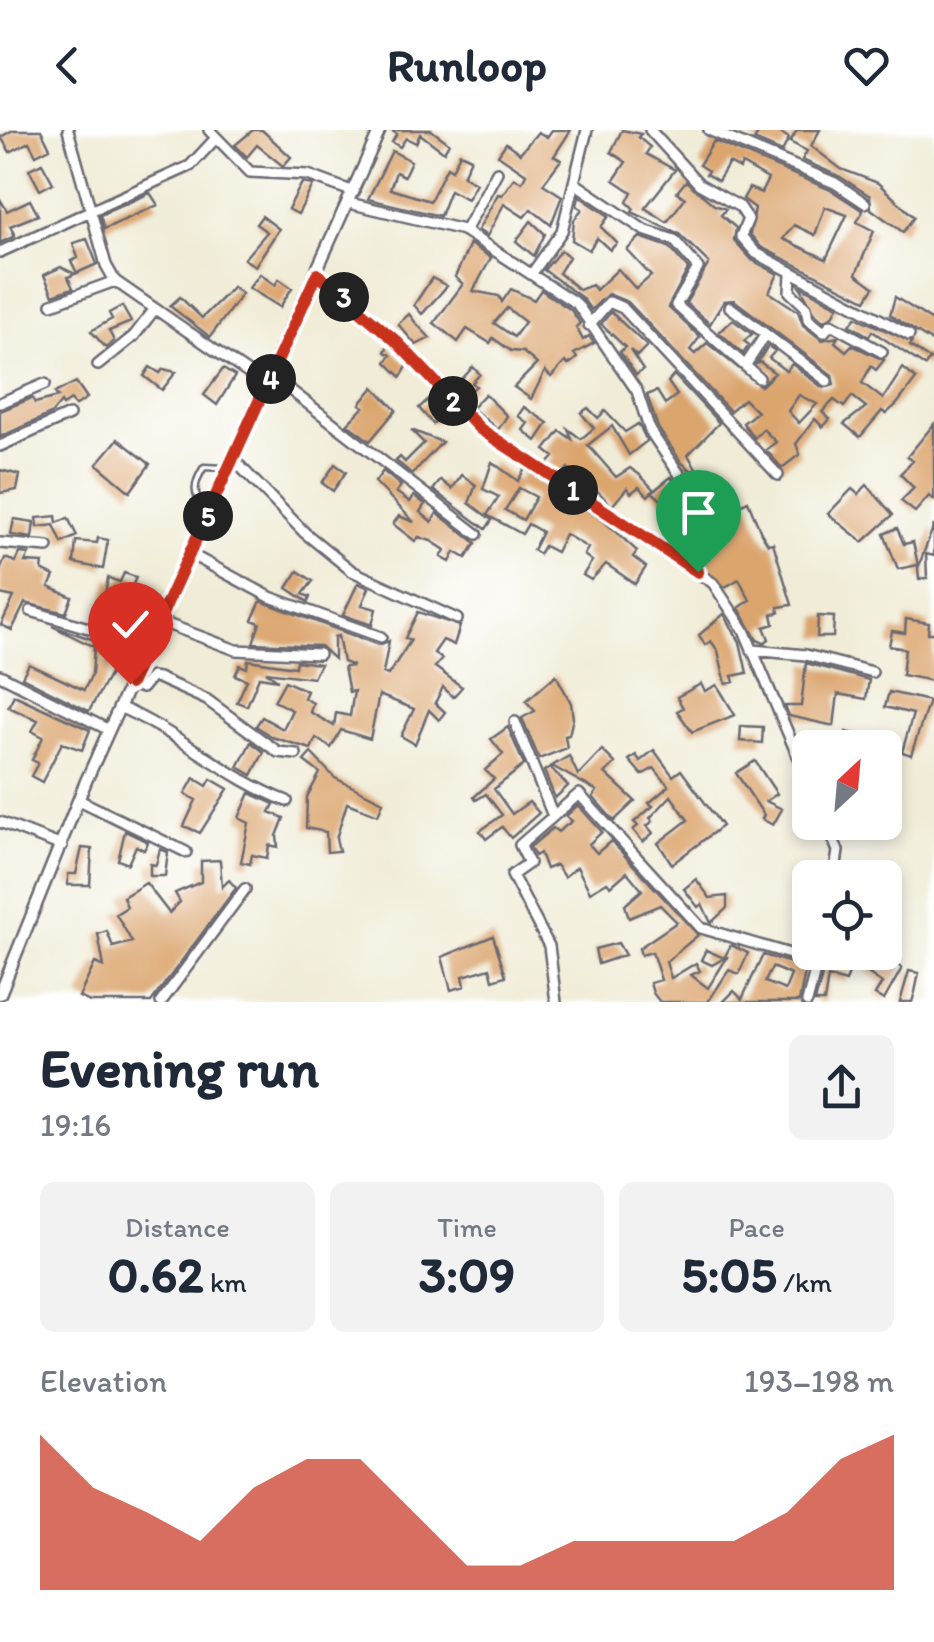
<!DOCTYPE html>
<html lang="en">
<head>
<meta charset="utf-8">
<style>
	body { margin:0; font-family:Itim,sans-serif; background:#f2f2f3; color:#1f2937; height:100vh; display:flex; flex-direction:column; font-size:38px; white-space:nowrap }
	* { box-sizing:border-box; margin:0 }
	p { font-size:32px; color:#747a83 }
	.icon { flex:none; width:55px; height:55px; fill:none; stroke:currentColor; stroke-width:2; stroke-linecap:round; stroke-linejoin:round }
	.map { position:relative; height:872px; overflow:hidden }
	.side { display:flex; flex-direction:column; background:#fff; flex:1 }
	.side>* { flex:none }
	.needle { width:65px; rotate:26deg }
	.buttons { position:absolute; left:792px; top:600px; display:grid; gap:20px }
	.buttons a { display:grid; place-items:center; width:110px; height:110px; border-radius:15px; background:#fff; box-shadow:0 5px 15px #0003; font-size:50px }
	.pin { position:absolute; display:grid; place-items:center; width:85px; height:85px; color:#fff; margin:-102px -42px; border-radius:50% 50% 50% 0; rotate:-45deg; box-shadow:0 0 10px #0007 }
	.pin .icon { rotate:45deg }
	.km { position:absolute; width:50px; height:50px; margin:-25px; border-radius:50%; background:#222; color:#fff; font-size:28px; line-height:50px; text-align:center }
	.round { display:grid; place-items:center; flex:none; width:105px; height:105px; border-radius:15px; background:#f2f2f3 }
	.headline { display:flex; align-items:center; justify-content:space-between; height:170px; padding:0 40px }
	h1 { font-size:55px; font-weight:700; line-height:75px }
	.metrics { display:grid; grid-template-columns:repeat(3,1fr); gap:15px; height:170px; padding:10px 40px }
	.metrics div { display:grid; align-content:center; border-radius:15px; background:#f2f2f3; text-align:center }
	.metrics b { font-size:50px; font-weight:700 }
	.metrics small { font-size:28px; font-weight:400 }
	.metrics p { font-size:28px }
	.chart { height:280px; padding:20px 40px }
	.chart p { display:flex; justify-content:space-between }
	.chart svg { width:100%; height:180px; margin-top:10px; fill:#c8321e; opacity:.7 }
	header { display:flex; justify-content:space-between; align-items:center; height:130px; padding:0 40px; background:#fff; font-size:45px; font-weight:700 }
	.map>svg:first-child { display:block }
	.building { fill:#dba56e; fill-rule:evenodd }
	.lines { fill:none; stroke-linecap:round; stroke-linejoin:round }
	.service-casing { stroke:#6a6972; stroke-width:9 }
	.minor-casing { stroke:#6a6972; stroke-width:14 }
	.tertiary-casing { stroke:#6a6972; stroke-width:15 }
	.service { stroke:#fff; stroke-width:4 }
	.minor { stroke:#fff; stroke-width:9 }
	.tertiary { stroke:#fff; stroke-width:10 }
	.route-casing { stroke:#fff; stroke-width:20 }
	.route { stroke:#c8321e; stroke-width:12 }
</style>
</head>
<body>
<header><svg class="icon" aria-label="back" viewBox="0 0 24 24"><path d="M15 5l-7 7 7 7"/></svg>Runloop<svg class="icon" aria-label="heart" viewBox="0 0 24 24"><path d="M12 20l-8-8c-3-5 5-10 8-4 3-6 11-1 8 4z"/></svg></header>
<div class="map">
<svg width="934" height="872" viewBox="0 0 934 872">
	<rect width="100%" height="100%" fill="#fff"/>
	<filter id="ink" filterUnits="userSpaceOnUse"><feTurbulence type="fractalNoise" baseFrequency=".01" numOctaves="2"/><feDisplacementMap in="SourceGraphic" scale="20" xChannelSelector="R" yChannelSelector="G"/><feConvolveMatrix kernelMatrix="1 2 1 2 8 2 1 2 1" color-interpolation-filters="sRGB"/></filter>
	<filter id="wash" filterUnits="userSpaceOnUse"><feTurbulence type="fractalNoise" baseFrequency=".0048" numOctaves="4" result="noise"/><feDisplacementMap in="SourceGraphic" scale="40" xChannelSelector="R" yChannelSelector="G"/><feGaussianBlur stdDeviation="2.25" result="paint"/><feColorMatrix in="noise" values="0 0 0 0 0 0 0 0 0 0 0 0 0 0 0 0 0 1.4 0 .05"/><feComposite in="paint" operator="in"/></filter>
	<g filter="url(#wash)">
		<rect width="100%" height="100%" fill="#f0ecd7"/>
		<g id="blocks">
			<path class="building" d="M 13,0 L 41,0 L 50,18 L 36,25 L 29,12 L 10,22 L 1,7 Z
				M 253,0 L 262,0 L 291,27 L 283,36 L 257,15 L 247,27 L 235,15 Z
				M 390,0 L 431,0 L 449,13 L 444,22 L 420,4 L 416,13 L 406,8 L 400,17 L 392,12 L 397,4 Z
				M 552,0 L 571,0 L 554,26 L 561,30 L 543,54 L 562,66 L 551,95 L 531,79 L 524,87 L 504,74 L 487,106 L 478,100 L 498,64 L 502,65 L 514,48 L 522,52 L 526,44 L 498,25 L 506,13 L 520,23 L 538,2 L 547,7 Z
				M 622,0 L 641,4 L 638,7 L 650,17 L 646,24 L 675,40 L 645,78 L 667,92 L 685,68 L 677,62 L 686,51 L 714,75 L 726,79 L 721,85 L 736,98 L 734,110 L 752,130 L 778,144 L 769,162 L 798,181 L 803,195 L 822,210 L 838,207 L 835,212 L 846,221 L 852,215 L 884,230 L 876,240 L 871,236 L 862,253 L 883,269 L 903,238 L 916,249 L 897,274 L 886,284 L 882,281 L 860,307 L 844,294 L 866,277 L 852,266 L 844,277 L 834,270 L 822,282 L 830,289 L 823,297 L 815,289 L 796,314 L 800,324 L 782,338 L 766,320 L 776,312 L 763,299 L 754,308 L 743,293 L 757,282 L 744,269 L 730,281 L 628,172 L 608,164 L 591,180 L 582,168 L 544,140 L 561,120 L 569,127 L 559,143 L 579,160 L 592,155 L 596,160 L 618,139 L 636,159 L 651,146 L 627,120 L 640,107 L 669,117 L 688,139 L 668,177 L 700,207 L 690,220 L 695,224 L 707,213 L 761,256 L 775,243 L 760,232 L 756,234 L 768,216 L 775,221 L 769,228 L 786,241 L 792,234 L 823,258 L 834,255 L 832,245 L 734,170 L 724,171 L 710,194 L 686,173 L 709,133 L 679,104 L 632,82 L 634,79 L 627,72 L 632,62 L 614,50 L 626,32 L 611,22 ZM 799,265 L 817,274 L 799,293 L 788,281 Z
				M 760,0 L 775,0 L 789,8 L 782,22 L 754,10 Z
				M 797,0 L 820,0 L 811,16 L 841,39 L 878,53 L 914,87 L 903,102 L 871,79 L 870,66 L 839,46 L 802,30 L 807,21 L 790,12 Z
				M 714,11 L 831,60 L 863,81 L 857,92 L 874,101 L 856,144 L 874,157 L 866,170 L 761,117 L 750,104 L 755,78 L 743,69 L 749,58 L 761,63 L 768,49 L 742,34 L 740,39 L 729,33 L 718,51 L 706,44 L 708,41 L 699,35 ZM 825,77 L 847,85 L 826,129 L 783,109 L 794,95 L 815,105 Z
				M 392,21 L 411,31 L 404,46 L 396,42 L 390,59 L 430,71 L 447,37 L 452,40 L 460,23 L 471,28 L 463,46 L 476,53 L 467,69 L 450,60 L 440,86 L 368,69 Z
				M 42,33 L 53,53 L 40,60 L 29,39 Z
				M 302,53 L 313,55 L 298,84 L 288,79 Z
				M 150,63 L 158,75 L 104,99 L 100,85 Z
				M 579,66 L 609,86 L 601,97 L 617,113 L 610,120 L 597,108 L 589,120 L 572,110 L 574,90 L 582,79 L 577,76 Z
				M 0,69 L 7,81 L 30,70 L 38,85 L 10,96 L 15,106 L 0,113 Z
				M 262,86 L 279,99 L 255,136 L 244,129 L 267,102 L 256,94 Z
				M 531,91 L 545,104 L 534,126 L 516,111 Z
				M 87,109 L 97,134 L 77,143 L 71,131 L 78,128 L 73,113 Z
				M 470,114 L 491,128 L 473,161 L 499,166 L 502,172 L 511,159 L 534,170 L 541,160 L 571,180 L 580,193 L 576,197 L 583,210 L 589,206 L 594,213 L 574,224 L 577,228 L 568,235 L 565,232 L 551,247 L 545,241 L 531,269 L 514,257 L 537,234 L 523,222 L 511,221 L 493,208 L 490,213 L 467,199 L 458,212 L 434,193 L 463,154 L 455,147 ZM 507,178 L 525,192 L 514,207 L 494,193 Z
				M 61,137 L 75,144 L 68,147 L 73,158 L 53,165 L 44,145 Z
				M 260,144 L 275,155 L 279,149 L 292,158 L 280,177 L 249,158 Z
				M 432,148 L 447,156 L 422,184 L 414,175 Z
				M 800,156 L 838,176 L 833,186 L 823,191 L 816,185 Z
				M 233,157 L 242,164 L 210,207 L 170,176 L 180,167 L 202,188 Z
				M 895,167 L 934,192 L 934,213 L 890,185 Z
				M 122,176 L 131,192 L 109,201 L 114,211 L 106,218 L 91,201 L 112,189 L 109,183 Z
				M 611,182 L 647,216 L 637,226 L 630,220 L 643,240 L 636,245 L 620,222 L 625,217 L 601,194 Z
				M 409,184 L 415,192 L 430,208 L 416,215 L 398,194 Z
				M 856,187 L 912,212 L 910,216 L 930,229 L 925,236 L 872,201 L 869,206 L 850,195 Z
				M 733,190 L 752,204 L 744,211 L 749,215 L 743,224 L 719,202 Z
				M 388,215 L 408,235 L 401,247 L 386,232 L 391,225 L 385,222 Z
				M 150,237 L 160,243 L 163,239 L 176,242 L 162,260 L 144,246 Z
				M 473,237 L 480,244 L 472,253 L 476,256 L 462,268 L 453,259 Z
				M 223,239 L 235,246 L 217,275 L 204,265 Z
				M 674,245 L 719,293 L 688,325 L 703,350 L 682,333 L 658,298 L 647,265 L 657,261 L 665,274 L 677,265 L 668,252 Z
				M 76,252 L 87,268 L 75,276 L 71,270 L 63,275 L 61,272 L 51,284 L 0,307 L 0,281 L 32,268 L 35,273 L 58,267 L 55,263 Z
				M 374,257 L 396,280 L 370,311 L 347,294 L 364,277 L 360,274 Z
				M 435,263 L 450,279 L 433,294 L 419,278 Z
				M 485,264 L 507,286 L 498,300 L 472,278 Z
				M 524,277 L 548,293 L 536,311 L 523,300 L 528,293 L 518,286 Z
				M 588,278 L 598,288 L 605,281 L 625,302 L 638,294 L 640,297 L 647,311 L 629,325 L 612,296 L 588,315 L 616,347 L 630,338 L 640,345 L 654,360 L 648,366 L 639,357 L 631,363 L 627,358 L 612,376 L 587,350 L 583,354 L 568,338 L 563,344 L 548,334 L 554,327 L 545,320 L 560,301 L 572,309 L 568,299 L 581,309 L 594,298 L 581,283 Z
				M 934,294 L 934,370 L 929,366 L 915,382 L 901,371 L 914,358 L 900,344 L 913,331 L 907,327 Z
				M 411,300 L 442,312 L 412,344 L 396,331 L 400,327 L 405,332 L 424,313 Z
				M 118,309 L 150,334 L 130,362 L 97,334 Z
				M 492,332 L 518,351 L 525,338 L 604,391 L 637,421 L 633,427 L 646,437 L 635,454 L 606,434 L 591,450 L 583,445 L 592,431 L 584,425 L 588,418 L 565,404 L 556,422 L 544,416 L 539,424 L 533,420 L 542,402 L 528,394 L 522,404 L 487,385 L 499,367 L 483,359 ZM 519,358 L 536,367 L 523,390 L 505,380 Z
				M 335,334 L 346,342 L 333,361 L 322,353 Z
				M 0,340 L 20,345 L 17,360 L 0,363 Z
				M 383,341 L 401,356 L 396,362 L 410,372 L 414,366 L 425,374 L 420,382 L 432,392 L 437,383 L 476,413 L 466,428 L 455,422 L 450,432 L 441,427 L 445,420 L 431,411 L 419,407 L 415,411 L 393,394 L 399,386 L 414,392 L 375,352 Z
				M 462,345 L 476,355 L 469,373 L 492,390 L 486,399 L 433,360 L 441,350 L 452,359 Z
				M 671,347 L 691,375 L 704,380 L 693,393 L 716,413 L 734,399 L 728,381 L 748,371 L 761,403 L 768,414 L 773,413 L 792,475 L 778,477 L 779,483 L 772,484 L 774,494 L 764,497 L 769,509 L 764,513 L 757,510 L 739,478 L 750,470 L 739,449 L 725,457 L 663,406 L 680,386 L 652,362 Z
				M 867,355 L 893,385 L 863,412 L 828,384 L 852,359 L 858,364 Z
				M 56,386 L 57,393 L 68,388 L 77,406 L 62,413 L 54,395 L 38,397 L 37,388 Z
				M 14,389 L 34,392 L 32,408 L 11,405 Z
				M 934,395 L 934,426 L 926,424 L 927,448 L 919,449 L 918,438 Z
				M 897,398 L 904,414 L 913,412 L 918,435 L 898,439 L 884,404 Z
				M 98,408 L 108,410 L 103,439 L 74,433 L 76,411 L 97,413 Z
				M 20,423 L 29,424 L 25,432 L 43,433 L 42,440 L 54,446 L 49,457 L 72,467 L 66,483 L 25,473 L 12,500 L 1,495 L 14,467 L 0,464 L 0,441 L 5,428 L 16,432 Z
				M 298,441 L 313,451 L 303,464 L 310,467 L 308,472 L 287,458 Z
				M 124,443 L 136,447 L 125,474 L 104,470 L 108,448 L 120,452 Z
				M 358,453 L 369,458 L 362,475 L 376,479 L 372,495 L 343,485 Z
				M 261,471 L 378,515 L 389,511 L 383,543 L 388,545 L 411,510 L 405,508 L 418,482 L 460,496 L 454,515 L 443,510 L 434,523 L 442,529 L 435,537 L 462,557 L 453,567 L 443,557 L 435,573 L 445,582 L 439,590 L 429,580 L 415,614 L 401,606 L 414,579 L 379,565 L 370,609 L 341,600 L 331,618 L 316,608 L 311,619 L 272,607 L 256,596 L 262,587 L 283,599 L 292,580 L 274,571 L 285,551 L 307,561 L 304,568 L 313,573 L 310,582 L 334,596 L 336,583 L 350,586 L 354,561 L 349,562 L 344,537 L 353,536 L 343,532 L 338,506 L 334,507 L 334,529 L 320,516 L 253,513 L 260,493 L 252,490 Z
				M 724,484 L 740,512 L 747,543 L 732,546 L 734,552 L 726,554 L 718,521 L 711,511 L 705,515 L 699,505 Z
				M 818,486 L 834,487 L 833,507 L 817,507 Z
				M 906,489 L 929,493 L 928,503 L 934,503 L 933,551 L 902,545 L 905,519 L 889,516 L 892,501 L 905,503 Z
				M 52,496 L 110,515 L 103,531 L 112,532 L 111,542 L 89,581 L 22,547 L 29,534 L 84,560 L 92,544 L 94,517 Z
				M 248,530 L 295,537 L 296,531 L 320,534 L 313,548 L 266,542 L 278,550 L 259,547 L 247,576 L 237,572 L 247,550 L 235,545 L 240,535 L 247,538 Z
				M 806,533 L 869,550 L 866,569 L 838,564 L 834,596 L 789,586 L 785,576 L 801,576 Z
				M 556,545 L 571,573 L 573,588 L 569,605 L 565,606 L 567,618 L 539,629 L 522,588 L 535,581 L 526,571 Z
				M 701,554 L 705,561 L 717,555 L 735,585 L 692,602 L 677,581 L 683,578 L 677,567 Z
				M 889,562 L 929,571 L 911,625 L 902,622 L 913,584 L 885,577 Z
				M 14,565 L 90,600 L 82,620 L 62,613 L 42,652 L 31,646 L 38,633 L 32,630 L 43,607 L 32,601 L 38,590 L 8,577 Z
				M 741,596 L 763,597 L 762,613 L 740,611 Z
				M 508,597 L 524,635 L 494,659 L 512,684 L 529,672 L 539,683 L 511,708 L 502,697 L 486,709 L 480,701 L 502,685 L 486,664 L 476,670 L 474,667 L 494,649 L 485,640 L 503,624 L 491,609 Z
				M 846,602 L 893,614 L 892,618 L 843,618 Z
				M 251,612 L 264,622 L 252,645 L 238,637 Z
				M 602,620 L 615,633 L 605,643 L 635,671 L 614,691 L 593,667 L 597,661 L 552,636 L 569,626 L 578,645 Z
				M 654,620 L 673,646 L 681,640 L 722,696 L 672,734 L 658,713 L 688,690 L 671,666 L 650,688 L 653,691 L 647,696 L 653,703 L 643,712 L 633,700 L 638,696 L 634,692 L 653,676 L 649,673 L 669,656 L 654,638 L 642,645 L 629,630 L 636,625 L 640,631 Z
				M 311,623 L 335,648 L 383,672 L 378,685 L 347,673 L 336,709 L 339,721 L 327,722 L 326,702 L 306,698 L 307,667 L 320,643 L 304,631 Z
				M 755,631 L 777,664 L 766,671 L 782,679 L 773,695 L 762,689 L 764,685 L 736,643 Z
				M 550,637 L 568,656 L 555,668 L 544,641 Z
				M 194,648 L 207,656 L 211,649 L 228,659 L 200,703 L 184,696 L 196,670 L 185,664 Z
				M 250,663 L 274,674 L 270,682 L 284,688 L 277,706 L 278,717 L 269,715 L 267,728 L 252,725 L 250,734 L 241,732 L 249,693 L 239,688 Z
				M 578,675 L 602,702 L 589,714 L 597,723 L 611,711 L 698,805 L 666,832 L 671,848 L 696,833 L 700,841 L 691,845 L 708,858 L 728,826 L 712,835 L 701,830 L 706,820 L 724,828 L 731,815 L 748,823 L 739,844 L 729,840 L 708,872 L 660,872 L 653,863 L 650,853 L 661,850 L 652,822 L 641,825 L 639,818 L 677,792 L 660,775 L 629,788 L 625,775 L 642,760 L 627,742 L 611,756 L 607,752 L 590,762 L 577,737 L 564,747 L 556,735 L 546,739 L 540,723 L 535,726 L 530,717 L 553,698 L 558,702 L 572,691 L 566,686 Z
				M 125,701 L 148,712 L 144,720 L 136,716 L 128,734 L 118,730 Z
				M 82,718 L 92,719 L 90,755 L 68,755 L 68,744 L 76,744 Z
				M 160,719 L 168,722 L 165,746 L 150,746 L 150,734 L 156,735 Z
				M 220,730 L 222,757 L 229,750 L 236,758 L 151,872 L 90,872 L 79,867 L 95,833 L 104,837 L 98,804 L 107,801 L 113,817 L 132,812 L 116,784 L 127,777 L 123,767 L 146,753 L 169,783 L 180,772 L 175,763 L 201,752 L 201,731 Z
				M 696,749 L 710,768 L 727,766 L 727,778 L 711,793 L 702,774 L 698,777 L 684,759 Z
				M 493,806 L 506,846 L 493,850 L 490,838 L 463,846 L 465,856 L 451,860 L 442,827 Z
				M 618,813 L 625,825 L 598,834 L 595,819 Z
				M 763,825 L 806,837 L 799,872 L 723,872 L 734,861 L 742,869 ZM 772,837 L 791,845 L 785,860 L 765,852 Z
				M 891,831 L 902,838 L 884,870 L 875,865 L 882,853 L 865,841 L 872,832 L 885,841 Z
				M 825,835 L 849,843 L 846,852 L 828,847 L 824,872 L 815,872 Z
				M 909,841 L 919,843 L 915,862 L 912,872 L 900,872 Z"/>
		</g>
	</g>
	<g filter="url(#ink)">
		<use href="#blocks" fill-opacity="0" stroke="#6a6972" stroke-width="2.5"/>
		<g class="lines">
			<defs>
				<path id="service" d="M 206,379 C 191,365 194,353 204,337 L 226,338"/>
				<path id="minor" d="M 68,0 L 106,135 L 115,151 L 268,257
					M 209,0 L 250,42 L 308,45 L 354,62
					M 650,0 L 699,54 L 740,77 L 748,89 L 741,106 L 756,123 L 909,205
					M 709,0 L 835,53 L 865,73
					M 576,54 L 644,100 L 674,110 L 698,138 L 676,175 L 759,248
					M 349,73 L 463,100 L 577,174 L 637,261 L 650,301 L 697,370
					M 465,101 L 497,42
					M 0,122 L 190,36 L 216,8
					M 533,142 L 562,101 L 587,0
					M 317,144 L 396,211 L 480,299 L 713,453 L 744,500 L 810,655
					M 791,144 L 790,162 L 806,177 L 808,189 L 824,202 L 831,194 L 882,222
					M 52,174 L 115,151
					M 730,177 L 827,251
					M 589,195 L 609,172 L 623,178 L 778,345
					M 98,235 L 134,206 L 154,180
					M 745,236 L 764,207
					M 272,246 L 477,404
					M 0,273 L 45,254
					M 0,316 L 69,285
					M 234,330 L 305,403 L 352,441 L 457,489
					M 0,413 L 48,417
					M 190,424 L 270,467 L 381,507
					M 31,481 L 102,502 L 145,523
					M 159,491 L 236,520 L 319,524
					M 752,520 L 806,525 L 872,542
					M 0,545 L 109,600
					M 130,554 L 142,558 L 151,547 L 158,548 L 207,570 L 278,622 L 296,624
					M 119,577 C 179,602 226,648 287,671
					M 515,592 L 553,686
					M 79,670 L 186,722
					M 0,692 L 62,716
					M 826,692 L 838,721 L 834,748
					M 161,872 L 245,759
					M 556,872 L 549,816 L 512,745 L 529,733 L 520,715 L 579,664 L 701,798 L 817,832
					M 807,872 L 820,822"/>
				<path id="tertiary" d="M 0,864 L 86,651 L 380,0"/>
			</defs>
			<use href="#service" class="service-casing"/>
			<use href="#minor" class="minor-casing"/>
			<use href="#tertiary" class="tertiary-casing"/>
			<use href="#service" class="service"/>
			<use href="#minor" class="minor"/>
			<use href="#tertiary" class="tertiary"/>
		</g>
	</g>
	<g class="lines" filter="url(#ink)">
		<defs>
			<path id="route" d="M 130,554 L 317,144 L 396,211 L 480,299 L 698,442"/>
		</defs>
		<use href="#route" class="route-casing"/>
		<use href="#route" class="route"/>
	</g>
</svg>
<div class="buttons">
<a><svg class="needle" viewBox="-14 -14 28 28"><path d="M0-13l5 13h-10z" fill="#e53935"/><path d="M0 13l5-13h-10z" fill="#747a83"/></svg></a>
<a><svg class="icon" aria-label="locate" viewBox="0 0 24 24"><circle cx="12" cy="12" r="6"/><path d="M12 2v4M12 18v4M2 12h4M18 12h4"/></svg></a>
</div>
<div class="pin" style="left:698px;top:442px;background:#1e9e55"><svg class="icon" aria-label="arrive" viewBox="0 0 24 24"><path d="M6 21V4h12l-3 4 3 4H6"/></svg></div>
<div class="pin" style="left:130px;top:554px;background:#d93025"><svg class="icon" aria-label="check" viewBox="0 0 24 24"><path d="M5 12l5 5 9-10"/></svg></div>
<b class="km" style="left:573px;top:360px">1</b>
<b class="km" style="left:453px;top:271px">2</b>
<b class="km" style="left:344px;top:167px">3</b>
<b class="km" style="left:271px;top:249px">4</b>
<b class="km" style="left:208px;top:386px">5</b>
</div>
<section class="side">
<div class="headline"><div><h1>Evening run</h1><p>19:16</p></div><a class="round"><svg class="icon" aria-label="share" viewBox="0 0 24 24"><path d="M12 15V3M7 8l5-5 5 5M5 13v7h14v-7"/></svg></a></div>
<div class="metrics">
<div><p>Distance</p><b>0.62<small> km</small></b></div>
<div><p>Time</p><b>3:09</b></div>
<div><p>Pace</p><b>5:05<small> /km</small></b></div>
</div>
<div class="chart"><p><span>Elevation</span>193–198 m</p>
<svg viewBox="0 0 160 44" preserveAspectRatio="none"><path d="M0 44V6L10 19L20 25L30 32L40 19L50 12L60 12L70 25L80 38L90 38L100 32L110 32L120 32L130 32L140 25L150 12L160 6V44z"/></svg>
</div>
</section>
</body>
</html>
